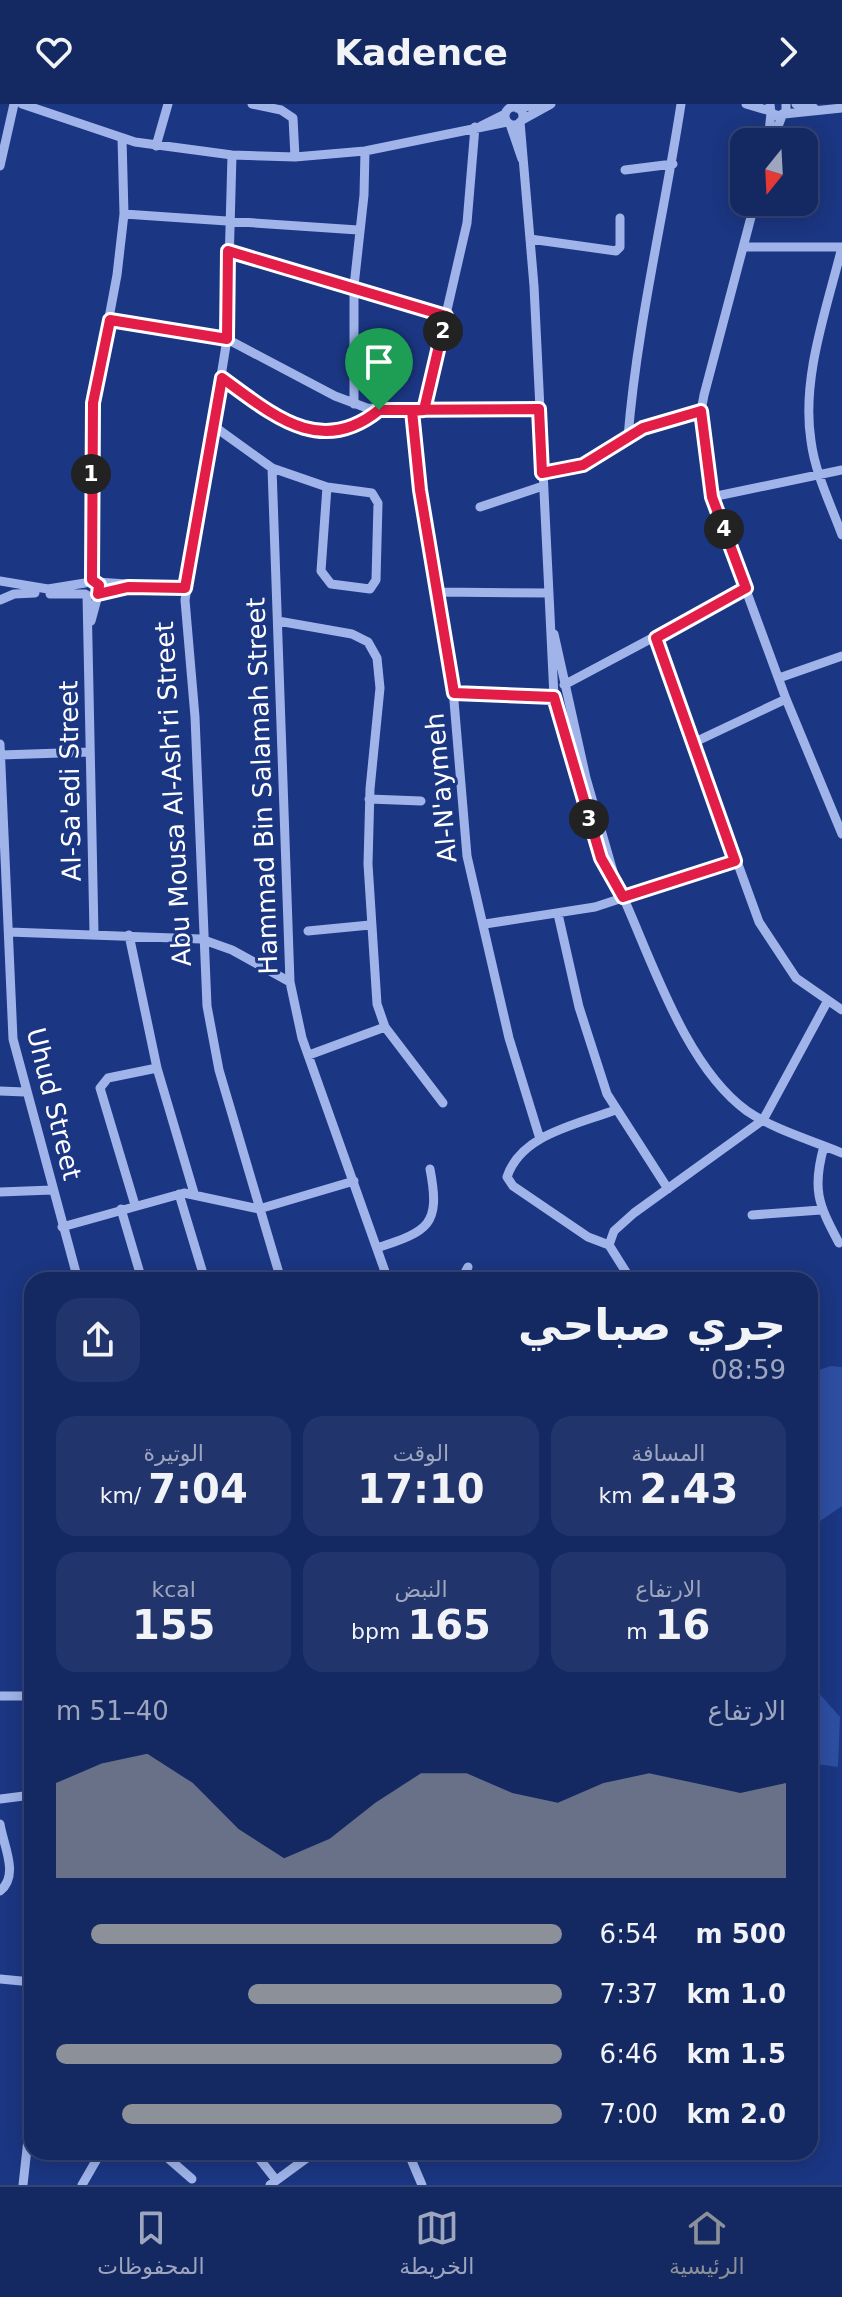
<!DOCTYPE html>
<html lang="ar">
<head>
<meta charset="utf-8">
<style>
	body { margin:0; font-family:"DejaVu Sans",Vazirmatn,sans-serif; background:#21346b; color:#f1f3f6; direction:rtl; height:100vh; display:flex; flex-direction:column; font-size:30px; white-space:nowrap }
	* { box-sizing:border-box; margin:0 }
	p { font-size:26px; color:#9da6be }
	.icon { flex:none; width:44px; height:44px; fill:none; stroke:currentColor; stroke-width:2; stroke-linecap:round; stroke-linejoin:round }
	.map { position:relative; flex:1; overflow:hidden; direction:ltr }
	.panel { position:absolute; left:24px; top:1168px; width:794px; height:888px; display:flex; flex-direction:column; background:#142862; border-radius:24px; box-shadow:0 4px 20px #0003,0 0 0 2px #347; direction:rtl }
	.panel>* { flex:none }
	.needle { width:52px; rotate:198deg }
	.buttons { position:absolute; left:730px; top:24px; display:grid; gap:16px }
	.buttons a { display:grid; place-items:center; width:88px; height:88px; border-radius:16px; background:#142862; box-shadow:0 4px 20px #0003,0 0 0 2px #347; font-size:40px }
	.pin { position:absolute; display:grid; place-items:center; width:68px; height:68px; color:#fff; margin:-82px -34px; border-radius:50% 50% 50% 0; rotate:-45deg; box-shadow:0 0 8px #0007 }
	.pin .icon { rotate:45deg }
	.km { position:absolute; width:40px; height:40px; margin:-20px; border-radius:50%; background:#222; color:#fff; font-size:22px; line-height:40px; text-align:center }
	.round { display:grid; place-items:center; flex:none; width:84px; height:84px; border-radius:24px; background:#21346b }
	.overview { display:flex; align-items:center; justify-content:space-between; height:136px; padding:0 32px }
	h1 { font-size:44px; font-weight:600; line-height:60px }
	.stats { display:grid; grid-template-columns:repeat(3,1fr); gap:12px; height:136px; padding:8px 32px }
	.stats div { display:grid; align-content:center; border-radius:20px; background:#21346b; text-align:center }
	.stats b { font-size:40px; font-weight:600 }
	.stats small { font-size:22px; font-weight:400 }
	.stats p { font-size:22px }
	.chart { height:224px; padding:16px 32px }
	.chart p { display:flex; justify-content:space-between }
	.chart svg { width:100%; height:144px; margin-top:8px; fill:#8c9099; opacity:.7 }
	ul { padding:0 32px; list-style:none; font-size:26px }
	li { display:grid; grid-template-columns:128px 96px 1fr; align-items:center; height:60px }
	li i { height:20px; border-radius:10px; background:#8c9099 }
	header { display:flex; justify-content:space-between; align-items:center; height:104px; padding:0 32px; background:#142862; font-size:36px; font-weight:600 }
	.tabs { display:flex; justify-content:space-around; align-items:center; height:112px; border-top:2px solid #347; background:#142862; font-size:22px; color:#9da6be }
	.tabs a { display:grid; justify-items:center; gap:4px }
	.tabs .on { color:#8c9099 }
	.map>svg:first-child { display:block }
	.green { fill:#2e4ea1 }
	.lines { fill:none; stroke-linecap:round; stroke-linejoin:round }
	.minor { stroke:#a0b4ea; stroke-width:9 }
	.route-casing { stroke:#fff; stroke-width:16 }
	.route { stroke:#e11d48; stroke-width:10 }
	.labels { text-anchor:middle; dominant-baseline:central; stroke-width:6; stroke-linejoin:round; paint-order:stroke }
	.street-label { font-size:26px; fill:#fff; stroke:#1b3682 }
</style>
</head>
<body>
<header><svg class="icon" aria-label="forward" viewBox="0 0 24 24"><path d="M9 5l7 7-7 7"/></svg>Kadence<svg class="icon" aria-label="heart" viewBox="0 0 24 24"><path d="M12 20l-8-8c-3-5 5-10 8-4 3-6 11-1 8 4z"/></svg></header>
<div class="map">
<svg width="842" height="2081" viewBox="0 0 842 2081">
	<rect width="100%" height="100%" fill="#1b3682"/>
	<path class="green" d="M 831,1262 L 842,1263 L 842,1402 L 810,1424 L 810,1269 Z
		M 810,1579 L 840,1613 L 838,1663 L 810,1659 Z"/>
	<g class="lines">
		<path class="minor" d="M 22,0 L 135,38 L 232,51 L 295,53 L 365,47 L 507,18
			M 252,0 L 281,6 L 293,14 L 295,53
			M 746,0 L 770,7
			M 770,0 L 771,9 L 779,12 L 786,8 L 786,0
			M 796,0 L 814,4
			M505 12a9 9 0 1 1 18 0a9 9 0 1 1-18 0Z
			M 517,4 L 543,0
			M 784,10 L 842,4
			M 522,16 L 551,0
			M 520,18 L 534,182 L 554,593 L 601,754 L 615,775 C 649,846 682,960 747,1007 C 775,1026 811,1036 842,1049
			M 510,20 L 522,55
			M 481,22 L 505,10
			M 768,38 L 771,9
			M 772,38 L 782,12
			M 156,42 L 168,0
			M 232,51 L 227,235 L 185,496 L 195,613 L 207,902 L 219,966 L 281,1176
			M 0,62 L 14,0
			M 625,66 L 673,60
			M 755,98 L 704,291 L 701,307 L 707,366 L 714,399 L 786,595 L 842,730
			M 124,110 L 358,126
			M 530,135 L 616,147 L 620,143 L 620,114
			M 744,143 L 842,143
			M 842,143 C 827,204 801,274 811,337 C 815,369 831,401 842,431
			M 228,147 L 446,212
			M 110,216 L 227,235 L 335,292 L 367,304 L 539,305
			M 222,274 C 271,310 321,353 379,306
			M 354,300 L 354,182 L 364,91 L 365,47
			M 424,306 L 467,119 L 475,23
			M 412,307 L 420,386 L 452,573 L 467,752 L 509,934 L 540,1035
			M 215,323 L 272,364 L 327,383 L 372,389 L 378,399 L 376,476 L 370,485 L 331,480 L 321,467 L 327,383
			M 628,333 C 637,222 664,111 681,0
			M 272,364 L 290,878 L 302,934 L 388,1176
			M 542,369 L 583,361 L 643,324 L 701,307
			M 712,393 L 842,366
			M 480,403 L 543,382
			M 92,476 L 93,299 L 117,171 L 124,110 L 122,34
			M 0,477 L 48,485 L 85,479
			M 97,478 L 185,484
			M 437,488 L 549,489
			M 50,490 L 85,490
			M 87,491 L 94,829
			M 0,496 L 14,490 L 35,489
			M 91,517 L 100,484 L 94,477
			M 278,517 L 352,530 L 368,538 L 377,554 L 380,584 L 370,685 L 368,760 L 377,900 L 385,923 L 443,999
			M 554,530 L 586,674 L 614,771
			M 656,534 L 759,818 L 796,874 L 842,906
			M 779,574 L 842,552
			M 564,581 L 746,484
			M 454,589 L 554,593
			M 695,638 L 786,595
			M 0,640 L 13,935 L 78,1176
			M 1,651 L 90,648
			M 369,695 L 421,697
			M 558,810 L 579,903 L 607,990 L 668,1085
			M 485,820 L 595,803 L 735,757
			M 308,827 L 370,821
			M 9,828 L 201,835 L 232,846 L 290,878
			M 129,831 L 157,964 L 194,1089
			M 309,951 L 385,923
			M 0,987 L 25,988
			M 824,1042 C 812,1085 818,1100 839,1139
			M 0,1088 L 52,1086
			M 179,1090 L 205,1176
			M 135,1101 L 100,984 L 108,974 L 157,964
			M 121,1105 L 142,1176
			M 752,1111 L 821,1106
			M 62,1123 L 184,1089 L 259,1105 L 354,1077
			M 609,1141 L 588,1133 L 513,1082 L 507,1073 C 521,1030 577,1021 615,1006
			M 377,1144 C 428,1127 441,1122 430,1065
			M 461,1176 L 468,1163
			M 631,1176 L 609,1141 L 614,1127 L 634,1109 L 763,1016 L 827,898
			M 0,1592 L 32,1592
			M 0,1695 L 32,1691
			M 0,1720 C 3,1741 20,1771 0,1787
			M 0,1875 L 32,1878
			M 161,2048 L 192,2075
			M 254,2048 L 276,2076
			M 408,2048 L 422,2081
			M 23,2081 L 32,1999
			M 82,2081 L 101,2048
			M 270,2081 L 315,2048"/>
	</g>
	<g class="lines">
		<defs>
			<path id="route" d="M 379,306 C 320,354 272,310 222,274 L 185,484 L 128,483 L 98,490 L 99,481 L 92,476 L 93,299 L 110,216 L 227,235 L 228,147 L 446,212 L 424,306 L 412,307 L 420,386 L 454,589 L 554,593 L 601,754 L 623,793 L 735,757 L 656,534 L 746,484 L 712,393 L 701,307 L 643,324 L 583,361 L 542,369 L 539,305 L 379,306"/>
		</defs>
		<use href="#route" class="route-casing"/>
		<use href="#route" class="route"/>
	</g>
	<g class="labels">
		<g class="street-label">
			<text transform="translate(70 677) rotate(-91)">Al-Sa'edi Street</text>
			<text transform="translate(262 682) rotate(-92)">Hammad Bin Salamah Street</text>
			<text transform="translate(441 684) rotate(-95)">Al-N'aymeh</text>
			<text transform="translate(173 690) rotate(-93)">Abu Mousa Al-Ash'ri Street</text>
			<text transform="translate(54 1000) rotate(76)">Uhud Street</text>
		</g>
	</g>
</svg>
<div class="buttons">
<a><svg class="needle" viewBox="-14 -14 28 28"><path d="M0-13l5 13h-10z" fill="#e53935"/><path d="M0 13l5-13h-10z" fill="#9da6be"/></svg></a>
</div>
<div class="pin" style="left:379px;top:306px;background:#1e9e55"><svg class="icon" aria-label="arrive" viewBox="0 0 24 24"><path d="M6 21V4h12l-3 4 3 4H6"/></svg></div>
<b class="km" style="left:91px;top:370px">1</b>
<b class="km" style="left:443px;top:227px">2</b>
<b class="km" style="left:589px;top:715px">3</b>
<b class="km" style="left:724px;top:425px">4</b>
<section class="panel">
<div class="overview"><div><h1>جري صباحي</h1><p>08:59</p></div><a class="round"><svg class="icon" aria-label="share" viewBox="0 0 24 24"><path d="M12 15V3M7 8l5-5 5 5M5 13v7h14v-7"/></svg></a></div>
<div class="stats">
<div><p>المسافة</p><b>2.43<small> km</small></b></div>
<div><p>الوقت</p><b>17:10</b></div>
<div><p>الوتيرة</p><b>7:04<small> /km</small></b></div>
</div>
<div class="stats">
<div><p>الارتفاع</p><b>16<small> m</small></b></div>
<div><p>النبض</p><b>165<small> bpm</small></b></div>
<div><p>kcal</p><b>155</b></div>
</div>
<div class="chart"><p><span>الارتفاع</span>40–51 m</p>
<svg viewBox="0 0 160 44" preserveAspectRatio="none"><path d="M0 44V15L10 9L20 6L30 15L40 29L50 38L60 32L70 21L80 12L90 12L100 18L110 21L120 15L130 12L140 15L150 18L160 15V44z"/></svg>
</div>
<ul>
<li><b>500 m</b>6:54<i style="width:93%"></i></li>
<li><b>1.0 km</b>7:37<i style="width:62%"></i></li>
<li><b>1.5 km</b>6:46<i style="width:100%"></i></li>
<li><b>2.0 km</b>7:00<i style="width:87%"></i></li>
</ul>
</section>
</div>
<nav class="tabs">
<a class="on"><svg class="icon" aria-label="home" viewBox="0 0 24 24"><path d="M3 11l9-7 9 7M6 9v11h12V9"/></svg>الرئيسية</a>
<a><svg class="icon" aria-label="map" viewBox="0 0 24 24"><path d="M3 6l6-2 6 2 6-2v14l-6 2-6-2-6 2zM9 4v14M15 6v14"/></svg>الخريطة</a>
<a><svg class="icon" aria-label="saved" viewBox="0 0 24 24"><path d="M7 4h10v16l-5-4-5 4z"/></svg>المحفوظات</a>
</nav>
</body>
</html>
